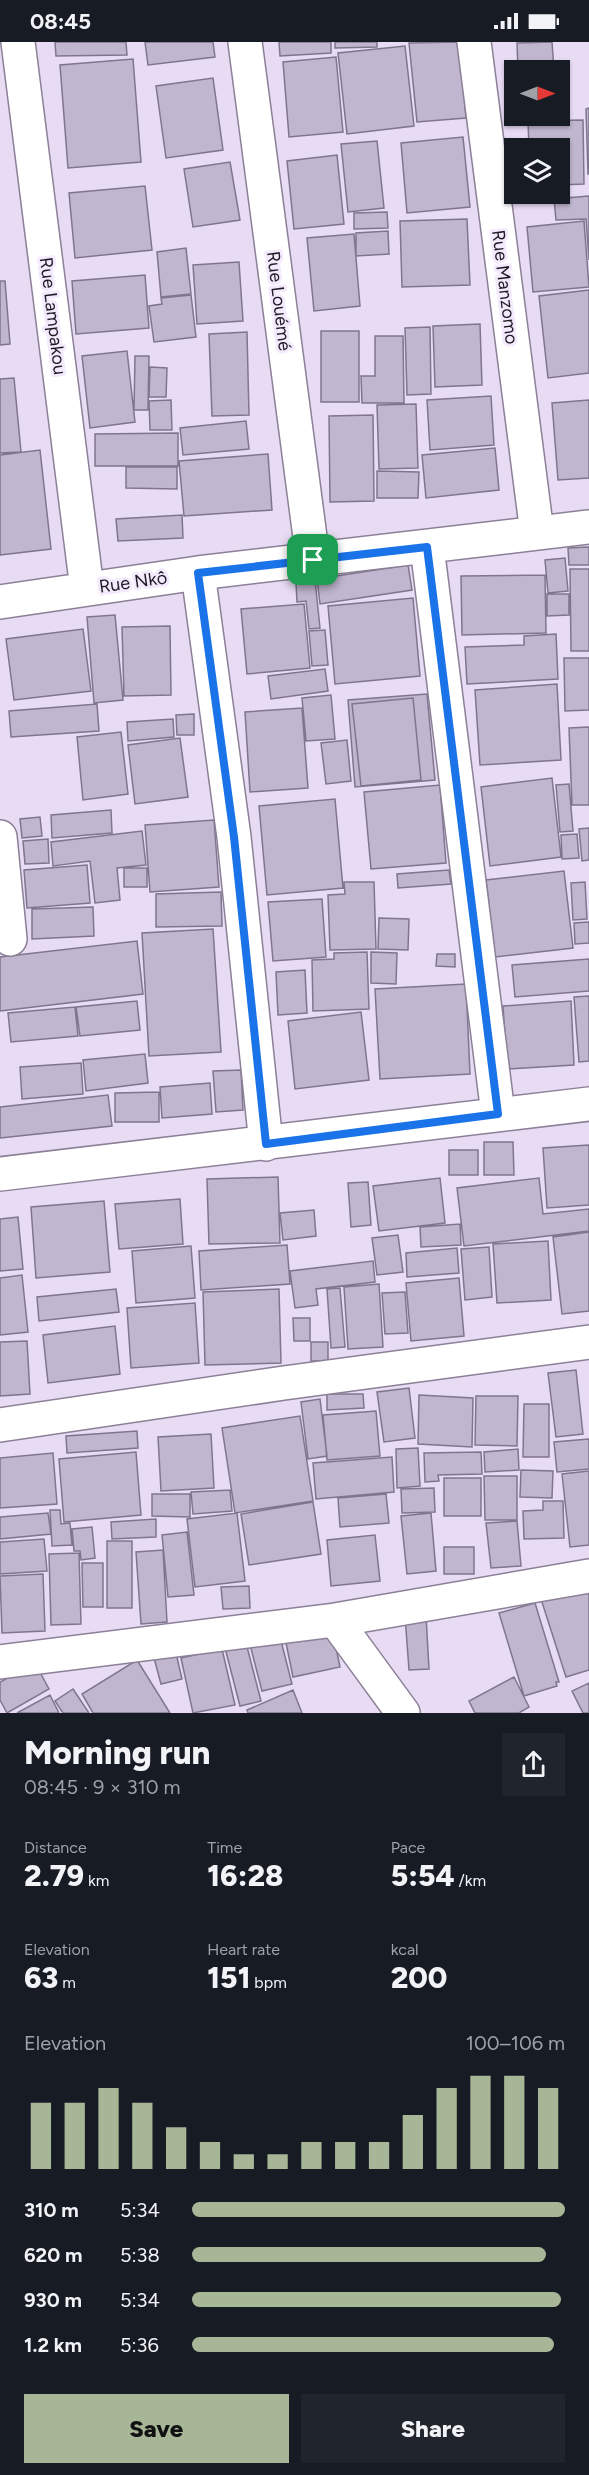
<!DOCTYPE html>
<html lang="en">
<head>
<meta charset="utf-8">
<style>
	body { margin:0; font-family:Figtree,sans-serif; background:#20242c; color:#f1f3f6; height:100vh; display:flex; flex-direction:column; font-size:22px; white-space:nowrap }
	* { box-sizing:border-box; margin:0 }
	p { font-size:20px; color:#9ea1a6 }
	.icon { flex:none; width:33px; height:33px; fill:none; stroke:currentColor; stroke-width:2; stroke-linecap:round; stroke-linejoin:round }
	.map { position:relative; height:1671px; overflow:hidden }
	.drawer { display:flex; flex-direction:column; background:#171b24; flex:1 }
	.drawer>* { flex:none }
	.needle { width:39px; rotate:90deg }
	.buttons { position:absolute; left:504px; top:18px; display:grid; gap:12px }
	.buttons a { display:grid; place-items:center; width:66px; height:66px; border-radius:0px; background:#171b24; box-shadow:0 2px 4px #0004; font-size:30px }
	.pin { position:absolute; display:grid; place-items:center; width:51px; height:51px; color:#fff; margin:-26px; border-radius:12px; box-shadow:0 3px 9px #0006 }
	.round { display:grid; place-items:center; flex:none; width:63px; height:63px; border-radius:0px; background:#20242c }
	.overview { display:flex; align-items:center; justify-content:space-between; height:102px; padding:0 24px }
	h1 { font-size:33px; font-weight:800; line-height:45px }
	.figures { display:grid; grid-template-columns:repeat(3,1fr); gap:9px; height:102px; padding:6px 24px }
	.figures div { display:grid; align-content:center }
	.figures b { font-size:30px; font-weight:800 }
	.figures small { font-size:16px; font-weight:400 }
	.figures p { font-size:16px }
	.chart { height:168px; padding:12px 24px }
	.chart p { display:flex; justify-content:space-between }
	.chart svg { width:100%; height:108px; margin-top:6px; stroke:#a7b696; stroke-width:6 }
	.cta { display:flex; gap:12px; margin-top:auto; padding:12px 24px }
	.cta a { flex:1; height:69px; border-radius:0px; background:#a7b696; color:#111; font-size:24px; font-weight:800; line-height:69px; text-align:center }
	.cta a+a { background:#20242c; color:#f1f3f6 }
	ul { padding:0 24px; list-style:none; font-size:20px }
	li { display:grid; grid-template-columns:96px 72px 1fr; align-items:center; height:45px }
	li i { height:15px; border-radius:8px; background:#a7b696 }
	.status { display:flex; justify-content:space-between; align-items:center; height:42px; padding:0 30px; background:#171b24; direction:ltr }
	.status svg { height:16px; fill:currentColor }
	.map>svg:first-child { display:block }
	.building { fill:#c0b6cf; stroke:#7f768d; stroke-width:1.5 }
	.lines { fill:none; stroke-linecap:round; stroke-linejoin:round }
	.minor-casing { stroke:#8b8096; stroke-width:36 }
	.minor { stroke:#fff; stroke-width:33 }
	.route-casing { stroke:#fff; stroke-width:12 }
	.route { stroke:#1a73e8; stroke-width:8 }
	.labels { text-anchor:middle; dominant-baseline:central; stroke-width:6; stroke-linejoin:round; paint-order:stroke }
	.street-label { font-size:18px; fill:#1e1a22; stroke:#f4eafe }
</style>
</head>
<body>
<div class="status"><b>08:45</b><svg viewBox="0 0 49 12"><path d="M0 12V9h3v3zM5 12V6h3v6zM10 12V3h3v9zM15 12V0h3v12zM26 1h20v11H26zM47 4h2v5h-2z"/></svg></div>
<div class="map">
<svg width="589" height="1671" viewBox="0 0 589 1671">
	<rect width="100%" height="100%" fill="#e8dcf5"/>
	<path class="building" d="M 55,0 L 126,0 L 127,13 L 56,14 Z
		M 145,0 L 213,0 L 215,15 L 148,23 Z
		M 279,0 L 331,0 L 331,11 L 280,14 Z
		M 335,0 L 377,0 L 377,5 L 335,6 Z
		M 459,0 L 466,76 L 417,80 L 409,1 Z
		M 552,0 L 554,28 L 518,28 L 517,1 Z
		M 405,4 L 414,84 L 347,92 L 338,11 Z
		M 336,15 L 343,90 L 289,95 L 283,20 Z
		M 133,17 L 141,120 L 68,126 L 60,23 Z
		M 213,36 L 223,108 L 166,116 L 156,44 Z
		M 589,66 L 589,132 L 588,132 L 586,67 Z
		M 583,78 L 584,142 L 560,143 L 560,106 L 529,106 L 528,79 Z
		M 463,95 L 470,165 L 407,171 L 401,101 Z
		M 377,99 L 384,166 L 348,170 L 341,102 Z
		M 337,113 L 344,182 L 294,187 L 287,119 Z
		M 230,120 L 240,178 L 193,185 L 184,127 Z
		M 145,144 L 152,208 L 75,216 L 69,151 Z
		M 589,154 L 589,218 L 586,177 L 556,178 L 554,157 Z
		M 387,170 L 388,186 L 354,187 L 354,171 Z
		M 467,177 L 470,243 L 402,245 L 400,179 Z
		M 584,179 L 589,245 L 533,250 L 527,185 Z
		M 388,189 L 389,212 L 356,214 L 356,191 Z
		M 354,192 L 360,264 L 314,269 L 307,196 Z
		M 186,206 L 191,252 L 161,255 L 157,210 Z
		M 239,220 L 243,279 L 197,282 L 193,223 Z
		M 145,233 L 149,286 L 76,292 L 72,239 Z
		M 0,239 L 5,239 L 10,302 L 0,303 Z
		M 589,248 L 589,331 L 548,336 L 539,254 Z
		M 191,253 L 196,295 L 154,300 L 149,264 L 162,262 L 161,256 Z
		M 480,282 L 482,343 L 435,345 L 433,284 Z
		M 430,285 L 431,352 L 407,353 L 405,286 Z
		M 321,289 L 359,289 L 359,360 L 321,360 Z
		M 247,290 L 249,373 L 212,374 L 209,292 Z
		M 375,294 L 403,294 L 404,361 L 362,361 L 361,334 L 375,334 Z
		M 127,309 L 135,380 L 90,386 L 82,314 Z
		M 135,314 L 149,314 L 148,368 L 134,368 Z
		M 150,325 L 167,326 L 166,355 L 149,355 Z
		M 14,336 L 21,410 L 0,411 L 0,337 Z
		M 491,354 L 494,403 L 430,408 L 427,358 Z
		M 171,358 L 172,388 L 150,388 L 149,359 Z
		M 589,358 L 589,436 L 558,438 L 552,361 Z
		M 416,362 L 418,426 L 379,427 L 377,363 Z
		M 373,373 L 374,459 L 330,460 L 329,374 Z
		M 246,379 L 249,407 L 183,413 L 180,386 Z
		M 178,391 L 178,424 L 95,424 L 95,392 Z
		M 495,406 L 499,448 L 426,456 L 422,413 Z
		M 40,408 L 51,507 L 0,513 L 0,413 Z
		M 268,412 L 272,468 L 184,474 L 179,419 Z
		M 126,425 L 177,425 L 177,447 L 126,446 Z
		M 377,429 L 419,430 L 418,456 L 377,456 Z
		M 182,473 L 183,496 L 118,499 L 116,477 Z
		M 589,505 L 589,523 L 569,523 L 568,506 Z
		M 565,516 L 568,549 L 548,551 L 545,518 Z
		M 408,523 L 412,548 L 320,562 L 317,537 Z
		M 570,527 L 589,527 L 589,609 L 571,609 Z
		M 545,533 L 546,591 L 462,593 L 461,534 Z
		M 315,538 L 320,586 L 309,587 L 306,559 L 297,560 L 296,541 Z
		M 547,552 L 569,552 L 569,573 L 547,574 Z
		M 413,556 L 420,634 L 335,642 L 328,564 Z
		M 304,562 L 310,626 L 247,632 L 241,567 Z
		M 115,573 L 123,658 L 94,661 L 87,575 Z
		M 170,584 L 171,653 L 124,654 L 122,585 Z
		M 83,587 L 91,649 L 14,658 L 6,597 Z
		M 325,588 L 328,623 L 312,624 L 309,589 Z
		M 556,592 L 558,637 L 467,642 L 465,605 L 524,603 L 524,594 Z
		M 564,616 L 589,616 L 589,668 L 565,669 Z
		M 325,627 L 328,649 L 271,657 L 268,634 Z
		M 557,642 L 561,718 L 480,723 L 475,648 Z
		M 427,652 L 435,738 L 355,745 L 348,658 Z
		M 331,653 L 335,697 L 306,699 L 302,656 Z
		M 413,656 L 421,738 L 361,744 L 352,662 Z
		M 97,662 L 99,689 L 11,695 L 9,669 Z
		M 302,666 L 308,746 L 250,750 L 245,670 Z
		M 194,672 L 194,693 L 177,693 L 176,673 Z
		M 173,677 L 174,695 L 128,699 L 127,680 Z
		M 589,685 L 589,763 L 572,763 L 569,686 Z
		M 121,690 L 128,752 L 83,758 L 77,695 Z
		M 180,696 L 188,755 L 135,762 L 128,703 Z
		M 347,698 L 351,739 L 326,742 L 321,701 Z
		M 552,736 L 561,815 L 490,824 L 481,745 Z
		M 569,742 L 573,789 L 560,790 L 556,743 Z
		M 440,743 L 446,821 L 371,827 L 364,750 Z
		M 335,757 L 343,846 L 267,853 L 259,764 Z
		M 111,768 L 112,791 L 52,796 L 51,773 Z
		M 40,775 L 42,794 L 22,796 L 20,777 Z
		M 214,778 L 219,845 L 150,850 L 145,783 Z
		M 589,786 L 589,818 L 582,819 L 579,787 Z
		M 142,789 L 146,823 L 117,826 L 120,858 L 95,861 L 90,819 L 53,824 L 51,800 Z
		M 577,792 L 579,816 L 562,817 L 561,793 Z
		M 48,797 L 49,821 L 25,822 L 23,799 Z
		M 87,823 L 90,861 L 27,866 L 24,828 Z
		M 124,826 L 147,826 L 147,845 L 124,845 Z
		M 449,828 L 451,842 L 398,846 L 397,832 Z
		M 564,829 L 573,906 L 495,915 L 486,838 Z
		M 344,840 L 374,840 L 376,907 L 330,908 L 328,853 L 345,852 Z
		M 585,840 L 587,877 L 573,878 L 571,841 Z
		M 221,850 L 222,884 L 156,885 L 156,852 Z
		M 322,857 L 326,915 L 273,919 L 268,860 Z
		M 93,865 L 94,894 L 32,897 L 32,867 Z
		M 379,876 L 409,877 L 408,908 L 378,907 Z
		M 589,880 L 589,901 L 575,902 L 574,881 Z
		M 213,887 L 221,1010 L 149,1014 L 142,891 Z
		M 137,899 L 143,952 L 0,969 L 0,915 Z
		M 367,910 L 369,967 L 313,969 L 312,918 L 334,917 L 334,911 Z
		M 371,910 L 397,911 L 396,942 L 371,941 Z
		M 437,912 L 455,912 L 455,925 L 436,924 Z
		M 589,917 L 589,949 L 515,955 L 512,923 Z
		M 305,928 L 307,971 L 278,973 L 276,930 Z
		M 466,942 L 470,1032 L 380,1037 L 375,947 Z
		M 589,954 L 589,1019 L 579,1020 L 574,955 Z
		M 137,959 L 140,988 L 80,994 L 76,965 Z
		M 571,959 L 574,1023 L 507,1027 L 503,964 Z
		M 75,965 L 78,994 L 11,1000 L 8,971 Z
		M 361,970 L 369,1038 L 295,1047 L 288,979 Z
		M 145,1012 L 148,1041 L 86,1049 L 83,1018 Z
		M 81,1021 L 83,1052 L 22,1057 L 20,1025 Z
		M 241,1028 L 243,1068 L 216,1070 L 213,1029 Z
		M 210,1041 L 212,1072 L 162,1076 L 160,1045 Z
		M 159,1050 L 159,1080 L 115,1080 L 115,1051 Z
		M 108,1053 L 112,1084 L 0,1096 L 0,1065 Z
		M 484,1100 L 513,1100 L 514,1133 L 484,1133 Z
		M 589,1103 L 589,1163 L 547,1166 L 543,1106 Z
		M 449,1108 L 478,1108 L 478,1133 L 449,1133 Z
		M 278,1135 L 280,1201 L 209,1202 L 207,1137 Z
		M 440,1136 L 445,1181 L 379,1189 L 373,1144 Z
		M 539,1136 L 543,1172 L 589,1167 L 589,1189 L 464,1204 L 457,1146 Z
		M 368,1140 L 371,1183 L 351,1185 L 348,1141 Z
		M 180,1157 L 183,1202 L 119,1207 L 115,1162 Z
		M 104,1159 L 110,1230 L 36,1236 L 31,1165 Z
		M 314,1168 L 316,1194 L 283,1198 L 280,1171 Z
		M 18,1175 L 23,1227 L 0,1229 L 0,1177 Z
		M 460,1182 L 461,1203 L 421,1205 L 420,1185 Z
		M 589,1190 L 589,1269 L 562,1272 L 553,1195 Z
		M 398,1193 L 403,1230 L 377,1233 L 372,1196 Z
		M 548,1199 L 551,1258 L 497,1261 L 493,1202 Z
		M 287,1203 L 290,1242 L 201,1248 L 199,1209 Z
		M 191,1204 L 195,1256 L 136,1261 L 132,1209 Z
		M 489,1205 L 492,1255 L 465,1258 L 461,1207 Z
		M 457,1206 L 459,1231 L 407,1235 L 406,1211 Z
		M 373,1219 L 375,1240 L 316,1247 L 318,1263 L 295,1266 L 290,1229 Z
		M 22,1233 L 28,1290 L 0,1293 L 0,1236 Z
		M 459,1236 L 464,1294 L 411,1299 L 406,1241 Z
		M 379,1242 L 383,1305 L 348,1307 L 344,1245 Z
		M 340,1246 L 345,1305 L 331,1306 L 327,1247 Z
		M 116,1247 L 119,1270 L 39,1279 L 37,1255 Z
		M 279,1247 L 281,1321 L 205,1323 L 203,1250 Z
		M 405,1250 L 408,1291 L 385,1292 L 382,1251 Z
		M 195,1261 L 199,1321 L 131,1326 L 127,1266 Z
		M 293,1276 L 310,1276 L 310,1299 L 294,1299 Z
		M 115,1284 L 120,1332 L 48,1341 L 43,1293 Z
		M 27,1299 L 30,1352 L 0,1354 L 0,1300 Z
		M 311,1300 L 328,1300 L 328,1319 L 311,1319 Z
		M 576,1328 L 583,1392 L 556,1395 L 548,1331 Z
		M 409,1346 L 415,1396 L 384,1400 L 377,1350 Z
		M 327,1352 L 363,1352 L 364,1366 L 327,1368 Z
		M 419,1353 L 473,1356 L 472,1405 L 418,1402 Z
		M 476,1354 L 518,1354 L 517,1404 L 475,1403 Z
		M 320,1357 L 327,1414 L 308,1417 L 301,1360 Z
		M 524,1362 L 549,1362 L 549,1415 L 523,1415 Z
		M 376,1369 L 380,1414 L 327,1418 L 323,1373 Z
		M 300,1374 L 313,1459 L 235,1471 L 222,1386 Z
		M 137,1389 L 138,1406 L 67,1411 L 66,1394 Z
		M 211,1392 L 214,1446 L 161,1449 L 158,1395 Z
		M 589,1397 L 589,1427 L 557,1430 L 554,1400 Z
		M 418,1406 L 420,1444 L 397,1446 L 396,1407 Z
		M 518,1407 L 519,1428 L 485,1430 L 484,1410 Z
		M 136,1410 L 141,1473 L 64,1480 L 59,1417 Z
		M 481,1410 L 482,1432 L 438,1433 L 439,1439 L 425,1440 L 424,1411 Z
		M 53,1411 L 57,1462 L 0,1466 L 0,1416 Z
		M 392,1415 L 394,1450 L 316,1457 L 313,1421 Z
		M 521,1428 L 553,1429 L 552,1456 L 520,1455 Z
		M 589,1429 L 589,1503 L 570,1505 L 562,1432 Z
		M 484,1434 L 517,1434 L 517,1478 L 485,1478 Z
		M 444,1436 L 481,1436 L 481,1474 L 444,1474 Z
		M 434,1446 L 435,1470 L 402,1471 L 401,1447 Z
		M 230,1448 L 232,1469 L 193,1472 L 191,1450 Z
		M 152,1452 L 190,1452 L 190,1475 L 152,1474 Z
		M 386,1452 L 389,1481 L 340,1485 L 338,1456 Z
		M 543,1459 L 563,1459 L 564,1496 L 524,1497 L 523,1469 L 543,1468 Z
		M 313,1460 L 321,1512 L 249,1523 L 241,1472 Z
		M 50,1468 L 60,1468 L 61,1482 L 70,1481 L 72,1503 L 52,1504 Z
		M 48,1471 L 51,1492 L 0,1497 L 0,1475 Z
		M 237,1471 L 245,1539 L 195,1545 L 187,1477 Z
		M 431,1471 L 436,1529 L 407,1532 L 401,1474 Z
		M 156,1477 L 156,1495 L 112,1497 L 111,1480 Z
		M 517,1479 L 521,1524 L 491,1526 L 486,1481 Z
		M 92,1485 L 95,1516 L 81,1518 L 80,1509 L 74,1509 L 72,1487 Z
		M 187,1490 L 194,1553 L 168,1555 L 162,1493 Z
		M 375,1493 L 380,1539 L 331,1544 L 327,1498 Z
		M 44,1497 L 47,1529 L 0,1532 L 0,1500 Z
		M 107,1499 L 132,1499 L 132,1566 L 107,1566 Z
		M 444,1505 L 474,1505 L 474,1532 L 444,1532 Z
		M 163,1508 L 167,1580 L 141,1582 L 136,1510 Z
		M 79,1511 L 81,1582 L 51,1583 L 49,1512 Z
		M 82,1521 L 103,1521 L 103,1565 L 83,1565 Z
		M 43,1532 L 45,1589 L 2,1591 L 0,1534 Z
		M 589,1542 L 589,1628 L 566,1635 L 541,1557 Z
		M 249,1544 L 250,1566 L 223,1567 L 221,1545 Z
		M 535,1561 L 559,1640 L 556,1640 L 557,1644 L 524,1654 L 499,1571 Z
		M 426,1573 L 429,1627 L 409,1628 L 405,1574 Z
		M 331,1581 L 340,1625 L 293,1635 L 284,1591 Z
		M 278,1587 L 292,1642 L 262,1649 L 248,1595 Z
		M 245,1597 L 261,1659 L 240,1664 L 224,1602 Z
		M 175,1607 L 182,1637 L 161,1642 L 153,1612 Z
		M 222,1607 L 235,1663 L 193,1671 L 181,1616 Z
		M 137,1618 L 170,1671 L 93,1671 L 82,1652 Z
		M 35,1621 L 49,1647 L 7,1671 L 0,1658 L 0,1640 Z
		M 514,1635 L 529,1665 L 519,1671 L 475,1671 L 469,1659 Z
		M 589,1641 L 589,1671 L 583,1671 L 572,1649 Z
		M 73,1647 L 89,1671 L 63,1671 L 55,1659 Z
		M 293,1648 L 302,1671 L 248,1671 L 247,1668 Z
		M 50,1653 L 59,1671 L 17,1671 Z"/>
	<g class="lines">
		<defs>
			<path id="minor" d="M 18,0 L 87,547
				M 245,0 L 313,518
				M 474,0 L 537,491
				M 427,505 L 498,1072
				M 198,531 L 234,795 L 266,1102
				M 0,560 L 198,531 L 589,485
				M 0,795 L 10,897
				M 0,1132 L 589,1062
				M 0,1383 L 284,1341 L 589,1300
				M 335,1578 L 403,1671
				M 0,1620 L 335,1578 L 589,1534"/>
		</defs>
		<use href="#minor" class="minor-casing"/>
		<use href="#minor" class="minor"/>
	</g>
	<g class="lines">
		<defs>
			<path id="route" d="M 427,505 L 498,1072 L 266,1102 L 234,795 L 198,531 Z"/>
		</defs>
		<use href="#route" class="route-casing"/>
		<use href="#route" class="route"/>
	</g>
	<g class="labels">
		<g class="street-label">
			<text transform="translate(505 245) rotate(83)">Rue Manzomo</text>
			<text transform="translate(279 259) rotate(83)">Rue Louémé</text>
			<text transform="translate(53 274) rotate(83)">Rue Lampakou</text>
			<text transform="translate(133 540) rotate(-8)">Rue Nkô</text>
		</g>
	</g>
</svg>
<div class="buttons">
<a><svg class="needle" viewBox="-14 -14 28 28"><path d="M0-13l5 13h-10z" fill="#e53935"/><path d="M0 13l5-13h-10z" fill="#9ea1a6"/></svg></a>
<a><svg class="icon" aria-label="layers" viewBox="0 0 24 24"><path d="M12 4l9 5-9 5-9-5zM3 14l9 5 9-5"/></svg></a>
</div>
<div class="pin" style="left:313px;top:518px;background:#1e9e55"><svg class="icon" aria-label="arrive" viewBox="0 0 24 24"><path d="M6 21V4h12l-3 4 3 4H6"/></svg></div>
</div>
<section class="drawer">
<div class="overview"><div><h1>Morning run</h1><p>08:45 · 9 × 310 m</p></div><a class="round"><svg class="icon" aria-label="share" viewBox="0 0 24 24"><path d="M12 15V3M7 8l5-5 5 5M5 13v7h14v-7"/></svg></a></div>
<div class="figures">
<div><p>Distance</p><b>2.79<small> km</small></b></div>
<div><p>Time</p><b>16:28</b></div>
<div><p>Pace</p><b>5:54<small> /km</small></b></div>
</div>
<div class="figures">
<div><p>Elevation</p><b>63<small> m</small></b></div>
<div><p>Heart rate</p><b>151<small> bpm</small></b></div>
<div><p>kcal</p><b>200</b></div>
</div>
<div class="chart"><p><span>Elevation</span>100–106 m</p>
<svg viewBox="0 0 160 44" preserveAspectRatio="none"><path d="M5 44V17M15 44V17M25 44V11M35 44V17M45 44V27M55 44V33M65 44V38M75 44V38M85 44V33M95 44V33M105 44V33M115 44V22M125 44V11M135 44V6M145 44V6M155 44V11"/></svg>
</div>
<ul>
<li><b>310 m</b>5:34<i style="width:100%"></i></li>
<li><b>620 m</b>5:38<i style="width:95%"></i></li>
<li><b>930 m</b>5:34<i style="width:99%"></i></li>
<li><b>1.2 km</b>5:36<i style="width:97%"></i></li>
</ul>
<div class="cta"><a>Save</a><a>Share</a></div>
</section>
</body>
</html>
